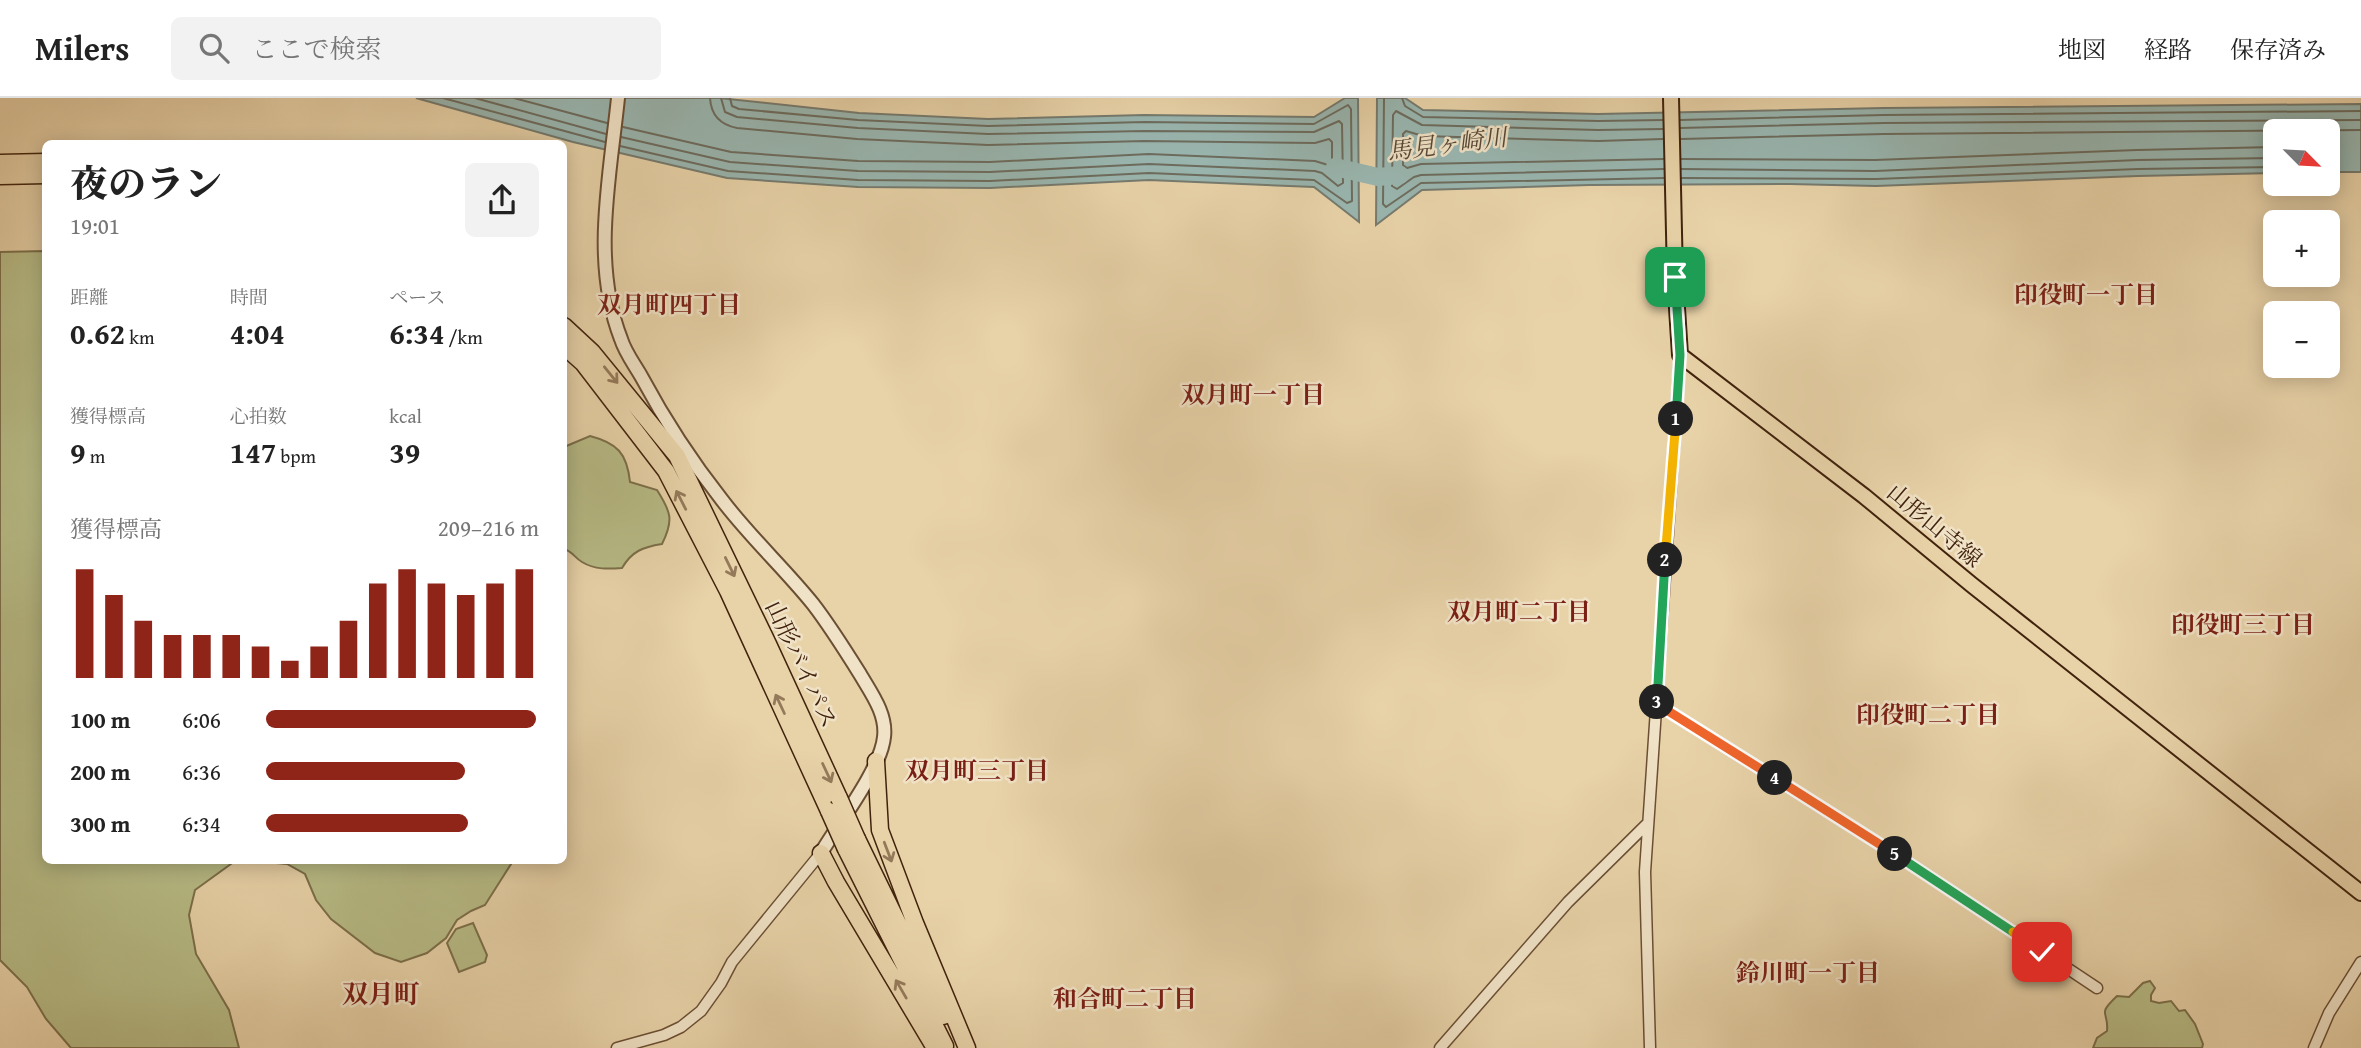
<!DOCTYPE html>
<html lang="ja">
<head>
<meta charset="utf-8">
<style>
	body { margin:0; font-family:"Gentium Book Plus","Noto Serif JP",serif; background:#f2f2f2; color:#222; height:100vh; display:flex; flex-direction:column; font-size:26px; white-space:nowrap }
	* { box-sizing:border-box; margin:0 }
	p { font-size:23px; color:#767676 }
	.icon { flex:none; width:38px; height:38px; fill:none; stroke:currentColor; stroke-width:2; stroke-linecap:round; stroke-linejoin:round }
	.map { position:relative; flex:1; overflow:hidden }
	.details { position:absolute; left:42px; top:42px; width:525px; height:724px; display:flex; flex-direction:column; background:#fff; border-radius:10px; box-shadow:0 4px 18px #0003 }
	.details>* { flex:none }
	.needle { width:46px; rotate:114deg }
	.tools { position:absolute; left:2263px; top:21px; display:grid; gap:14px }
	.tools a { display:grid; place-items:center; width:77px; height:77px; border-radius:10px; background:#fff; box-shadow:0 4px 18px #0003; font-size:35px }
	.pin { position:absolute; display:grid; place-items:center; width:60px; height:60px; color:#fff; margin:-30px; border-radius:14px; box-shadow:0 4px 10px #0006 }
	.km { position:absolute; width:35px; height:35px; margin:-18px; border-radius:50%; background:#222; color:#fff; font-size:19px; line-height:35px; text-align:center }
	.round { display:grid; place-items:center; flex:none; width:74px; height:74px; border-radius:10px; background:#f2f2f2 }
	.head { display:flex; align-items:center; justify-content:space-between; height:119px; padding:0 28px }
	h1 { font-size:38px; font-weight:800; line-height:52px }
	.metrics { display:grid; grid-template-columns:repeat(3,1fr); gap:10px; height:119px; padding:7px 28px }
	.metrics div { display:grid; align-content:center }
	.metrics b { font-size:30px; font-weight:800 }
	.metrics small { font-size:19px; font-weight:400 }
	.metrics p { font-size:19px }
	.chart { height:196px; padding:14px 28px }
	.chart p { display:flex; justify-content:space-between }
	.chart svg { width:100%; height:126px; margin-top:7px; stroke:#8f2418; stroke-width:6 }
	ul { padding:0 28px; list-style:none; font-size:23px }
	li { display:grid; grid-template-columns:112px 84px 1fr; align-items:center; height:52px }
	li i { height:18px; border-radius:9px; background:#8f2418 }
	header { display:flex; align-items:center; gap:42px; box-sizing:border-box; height:98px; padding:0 35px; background:#fff; border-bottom:2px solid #e0e0e0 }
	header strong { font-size:33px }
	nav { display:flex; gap:38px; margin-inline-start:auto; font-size:24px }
	.search { width:490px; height:63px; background:#f2f2f2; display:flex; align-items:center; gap:18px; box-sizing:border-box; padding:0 24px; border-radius:10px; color:#767676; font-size:26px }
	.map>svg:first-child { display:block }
	.green { fill:#b7bb86; stroke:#7c6f4a; stroke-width:2 }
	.water { fill:#99b6b0; stroke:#767b6f; stroke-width:2 }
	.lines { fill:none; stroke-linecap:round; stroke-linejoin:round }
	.shore { stroke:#6d6c5e; stroke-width:2 }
	.river { stroke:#99b6b0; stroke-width:18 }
	.minor-casing { stroke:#6b4f34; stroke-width:13 }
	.tertiary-casing { stroke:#6b4f34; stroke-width:16 }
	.primary-casing { stroke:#41230d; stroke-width:18 }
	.trunk-casing { stroke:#41230d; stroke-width:19 }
	.minor { stroke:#f0e2c6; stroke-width:10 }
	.tertiary { stroke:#f0e2c6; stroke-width:12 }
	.primary { stroke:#e8d2a8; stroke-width:14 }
	.trunk { stroke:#e8d2a8; stroke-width:16 }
	.trunk-bridge-casing { stroke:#41230d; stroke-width:19; stroke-linecap:butt }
	.trunk-bridge { stroke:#e8d2a8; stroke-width:16 }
	.oneway { stroke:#947a5a }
	.split-1-casing { stroke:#fff; stroke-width:14 }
	.split-2-casing { stroke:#fff; stroke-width:14 }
	.split-3-casing { stroke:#fff; stroke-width:14 }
	.split-4-casing { stroke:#fff; stroke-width:14 }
	.split-5-casing { stroke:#fff; stroke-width:14 }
	.split-6-casing { stroke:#fff; stroke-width:14 }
	.split-7-casing { stroke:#fff; stroke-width:14 }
	.split-1 { stroke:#22a559; stroke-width:9 }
	.split-2 { stroke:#f5b400; stroke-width:9 }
	.split-3 { stroke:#22a559; stroke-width:9 }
	.split-4 { stroke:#f0652b; stroke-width:9 }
	.split-5 { stroke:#f0652b; stroke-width:9 }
	.split-6 { stroke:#22a559; stroke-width:9 }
	.split-7 { stroke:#f5b400; stroke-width:9 }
	.labels { text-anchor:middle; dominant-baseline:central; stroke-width:5; stroke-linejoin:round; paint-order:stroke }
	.street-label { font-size:23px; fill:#41230d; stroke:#f0e2c6 }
	.water-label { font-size:24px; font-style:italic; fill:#574836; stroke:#f0e2c6 }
	.neighbourhood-label { font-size:24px; font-weight:bold; fill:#7a1f14; stroke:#f0e2c6 }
	.quarter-label { font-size:26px; font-weight:bold; fill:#7a1f14; stroke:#f0e2c6 }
</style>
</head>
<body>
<header>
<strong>Milers</strong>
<div class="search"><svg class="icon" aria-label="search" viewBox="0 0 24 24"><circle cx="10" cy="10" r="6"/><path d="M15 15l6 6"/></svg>ここで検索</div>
<nav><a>地図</a><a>経路</a><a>保存済み</a></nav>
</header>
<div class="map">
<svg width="2361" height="950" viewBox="0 0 2361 950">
	<rect width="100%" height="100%" fill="#e8d2a8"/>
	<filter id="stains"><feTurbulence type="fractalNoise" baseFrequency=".00286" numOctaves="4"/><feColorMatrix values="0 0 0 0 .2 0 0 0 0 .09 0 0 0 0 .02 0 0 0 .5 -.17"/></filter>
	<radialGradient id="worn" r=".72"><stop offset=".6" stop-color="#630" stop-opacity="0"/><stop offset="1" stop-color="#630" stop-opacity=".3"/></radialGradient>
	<path class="green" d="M 45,153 L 46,763 L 235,763 L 195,792 L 189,817 L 196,856 L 229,912 L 239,950 L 71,950 L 46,921 L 27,889 L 0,862 L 0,154 Z
		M 590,338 C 617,345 627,355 630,384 L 657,392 C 671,414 674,422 662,446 C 643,449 632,453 622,470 C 609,471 595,472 582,464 C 575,460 572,453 564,451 L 564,349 Z
		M 254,763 L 513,763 L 485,807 L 471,813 L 457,822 L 446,840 L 427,855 L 401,864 L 375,855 L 331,821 L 316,802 L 305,776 L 287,766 Z
		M 473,825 L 487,857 L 485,864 L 459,874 L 447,845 L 456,831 Z
		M 2150,883 L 2155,890 L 2151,897 L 2151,903 L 2159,905 L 2171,903 L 2179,913 L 2185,912 L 2195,926 L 2203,946 L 2202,950 L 2093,950 L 2097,940 L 2107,933 C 2109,912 2096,918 2117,898 L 2129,899 L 2143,885 Z"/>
	<path class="water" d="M 416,0 L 719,0 L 859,15 L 988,21 L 1144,17 L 1314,19 L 1345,0 L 1358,0 L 1359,124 L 1314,89 L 1149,82 L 990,90 L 858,89 L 727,80 L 573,44 Z
		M 1377,0 L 1405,0 L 1423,12 L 1598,16 L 1884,10 L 2361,6 L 2361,74 L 2328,74 L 2328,33 L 2275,33 L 2275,75 L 2138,78 L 1876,88 L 1790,86 L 1589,87 L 1422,92 L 1376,127 Z"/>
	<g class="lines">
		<path class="shore" d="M 443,0 L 605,44
			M 475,0 L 606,36
			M 514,0 L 607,25
			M 1384,0 L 1383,106 L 1386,109 L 1421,85 L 1664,80
			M 1402,0 L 1405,8 L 1423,19 L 1598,23 L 1663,22
			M 1680,22 L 1884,17 L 2361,13
			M 623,29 L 731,54 L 858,63 L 990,64 L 1149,56 L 1315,63 L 1328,67 L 1332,64 L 1332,44 L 1329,41 L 1315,45 L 1144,43 L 988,47 L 857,41 L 737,30 C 721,27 711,17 710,0
			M 1680,30 L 1884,25 L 2361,22
			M 1663,31 L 1598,32 L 1422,27 L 1396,13 L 1393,17 L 1392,88 L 1397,91 L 1414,79 L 1421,77 L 1664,71
			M 621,39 L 730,64 L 858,73 L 990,74 L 1149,66 L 1315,73 L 1322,75 L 1338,88 L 1343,85 L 1342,26 L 1339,23 L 1314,34 L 1144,33 L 988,36 L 858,30 L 737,19 L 725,14 L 721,0
			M 1663,41 L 1598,43 L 1423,38 L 1406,33 L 1403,36 L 1403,67 L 1407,70 L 1421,66 L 1664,61
			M 1681,41 L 1884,36 L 2361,32
			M 620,48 L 728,73 L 858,82 L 990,83 L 1149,75 L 1314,82 L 1347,105 L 1352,103 L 1351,11 L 1348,7 L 1314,26 L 1144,24 L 988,28 L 858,22 L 739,11 L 732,8 L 730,0
			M 1681,61 L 1875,62 L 2137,52 L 2275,49
			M 1681,71 L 1875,73 L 2138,62 L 2275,60
			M 1682,80 L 1876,81 L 2138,71 L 2275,69"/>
		<path class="river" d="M 1335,69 L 1378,79 L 1400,77"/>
		<defs>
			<path id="minor" d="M 1657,606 L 1909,765 L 2097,890
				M 617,950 L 664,937 L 681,929 L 701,913 L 721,885 L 732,864 L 821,755
				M 1440,950 L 1568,804 L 1647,726
				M 1650,950 L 1645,774 L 1680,257
				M 2314,950 L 2329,915 L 2361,864"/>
			<path id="tertiary" d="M 618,0 C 610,79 591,164 621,241 C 625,254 634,266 641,278 C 664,321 692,364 722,402 C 750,439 784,470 813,506 C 830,528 845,552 860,576 C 871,595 887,616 884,639 C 881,671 838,726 821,755"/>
			<path id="primary" d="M 1671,0 L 1675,179 L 1680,257 L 1864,398 L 1972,487 L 2361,795"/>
			<path id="trunk" d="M 0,65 L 46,64
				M 0,78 L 46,77
				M 564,228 L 592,254 L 677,358 L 767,544 L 839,700
				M 564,248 L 583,265 L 666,373 L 728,493 L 829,713
				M 876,663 L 880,732 L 915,825 L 967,950
				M 857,741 L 943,918
				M 846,751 L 945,948
				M 821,755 L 836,784 L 935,950"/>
		</defs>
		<use href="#minor" class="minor-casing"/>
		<use href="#tertiary" class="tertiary-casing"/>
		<use href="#primary" class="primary-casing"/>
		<use href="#trunk" class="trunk-casing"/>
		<use href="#minor" class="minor"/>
		<use href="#tertiary" class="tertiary"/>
		<use href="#primary" class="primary"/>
		<use href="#trunk" class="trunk"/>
		<defs>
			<path id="trunk-bridge" d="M 839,700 L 857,741
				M 829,713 L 846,751"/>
		</defs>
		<use href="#trunk-bridge" class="trunk-bridge-casing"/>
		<use href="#trunk-bridge" class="trunk-bridge"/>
	</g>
	<defs><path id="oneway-shaft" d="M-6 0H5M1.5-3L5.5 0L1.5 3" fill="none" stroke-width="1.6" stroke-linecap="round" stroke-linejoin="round" transform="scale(1.75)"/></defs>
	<g class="oneway">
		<use href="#oneway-shaft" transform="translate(611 277) rotate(51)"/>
		<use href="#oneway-shaft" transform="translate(681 402) rotate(-117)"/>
		<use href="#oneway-shaft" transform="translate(730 469) rotate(64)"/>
		<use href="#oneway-shaft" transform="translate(780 606) rotate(-115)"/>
		<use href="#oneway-shaft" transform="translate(827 675) rotate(65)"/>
		<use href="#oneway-shaft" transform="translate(888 754) rotate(69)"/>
		<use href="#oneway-shaft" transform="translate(901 891) rotate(-120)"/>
	</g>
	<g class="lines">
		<defs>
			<path id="split-1" d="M 1675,179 L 1680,257 L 1676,321"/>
			<path id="split-2" d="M 1665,462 L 1676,321"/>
			<path id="split-3" d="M 1657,604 L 1665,462"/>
			<path id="split-4" d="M 1657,604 L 1657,606 L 1775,680"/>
			<path id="split-5" d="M 1775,680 L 1895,756"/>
			<path id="split-6" d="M 1895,756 L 2013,834"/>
			<path id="split-7" d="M 2013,834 L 2042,854"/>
		</defs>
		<use href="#split-1" class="split-1-casing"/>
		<use href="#split-2" class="split-2-casing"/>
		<use href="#split-3" class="split-3-casing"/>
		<use href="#split-4" class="split-4-casing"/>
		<use href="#split-5" class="split-5-casing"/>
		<use href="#split-6" class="split-6-casing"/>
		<use href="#split-7" class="split-7-casing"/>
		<use href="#split-1" class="split-1"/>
		<use href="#split-2" class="split-2"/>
		<use href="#split-3" class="split-3"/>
		<use href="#split-4" class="split-4"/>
		<use href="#split-5" class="split-5"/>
		<use href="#split-6" class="split-6"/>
		<use href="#split-7" class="split-7"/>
	</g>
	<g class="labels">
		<g class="street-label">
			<text transform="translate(1935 427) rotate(40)">山形山寺線</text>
			<text transform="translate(802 566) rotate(65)">山形バイパス</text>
		</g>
		<g class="water-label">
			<text transform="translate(1447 46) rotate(-7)">馬見ヶ崎川</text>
		</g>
		<g class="neighbourhood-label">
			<text x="2086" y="196">印役町一丁目</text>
			<text x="669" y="206">双月町四丁目</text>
			<text x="1253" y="296">双月町一丁目</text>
			<text x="1519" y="513">双月町二丁目</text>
			<text x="2243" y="526">印役町三丁目</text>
			<text x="1928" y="616">印役町二丁目</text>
			<text x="977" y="672">双月町三丁目</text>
			<text x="1808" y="874">鈴川町一丁目</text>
			<text x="1125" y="900">和合町二丁目</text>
		</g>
		<g class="quarter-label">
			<text x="381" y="895">双月町</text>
		</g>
	</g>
	<rect width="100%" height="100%" filter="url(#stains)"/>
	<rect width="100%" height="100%" fill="url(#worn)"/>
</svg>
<div class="tools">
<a><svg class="needle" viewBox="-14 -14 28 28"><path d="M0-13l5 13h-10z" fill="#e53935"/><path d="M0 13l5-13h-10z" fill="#767676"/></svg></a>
<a>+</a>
<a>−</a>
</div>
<div class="pin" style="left:1675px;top:179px;background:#1e9e55"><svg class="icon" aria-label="arrive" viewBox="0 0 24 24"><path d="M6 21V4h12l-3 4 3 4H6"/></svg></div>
<div class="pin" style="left:2042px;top:854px;background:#d93025"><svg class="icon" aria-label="check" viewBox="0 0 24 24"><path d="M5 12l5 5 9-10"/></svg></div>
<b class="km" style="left:1676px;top:321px">1</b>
<b class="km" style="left:1665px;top:462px">2</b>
<b class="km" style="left:1657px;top:604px">3</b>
<b class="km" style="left:1775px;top:680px">4</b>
<b class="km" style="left:1895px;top:756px">5</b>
<section class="details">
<div class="head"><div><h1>夜のラン</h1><p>19:01</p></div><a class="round"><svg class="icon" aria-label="share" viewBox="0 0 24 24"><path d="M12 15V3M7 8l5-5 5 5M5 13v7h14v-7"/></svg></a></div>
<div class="metrics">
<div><p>距離</p><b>0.62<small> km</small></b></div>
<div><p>時間</p><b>4:04</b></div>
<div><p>ペース</p><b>6:34<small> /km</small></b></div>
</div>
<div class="metrics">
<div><p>獲得標高</p><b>9<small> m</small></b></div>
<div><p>心拍数</p><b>147<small> bpm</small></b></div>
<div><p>kcal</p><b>39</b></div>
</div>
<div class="chart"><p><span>獲得標高</span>209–216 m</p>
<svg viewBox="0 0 160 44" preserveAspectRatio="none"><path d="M5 44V6M15 44V15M25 44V24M35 44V29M45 44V29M55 44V29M65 44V33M75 44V38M85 44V33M95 44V24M105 44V11M115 44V6M125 44V11M135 44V15M145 44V11M155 44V6"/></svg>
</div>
<ul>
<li><b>100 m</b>6:06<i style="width:99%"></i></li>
<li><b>200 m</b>6:36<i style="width:73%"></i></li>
<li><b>300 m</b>6:34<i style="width:74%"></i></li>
</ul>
</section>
</div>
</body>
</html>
